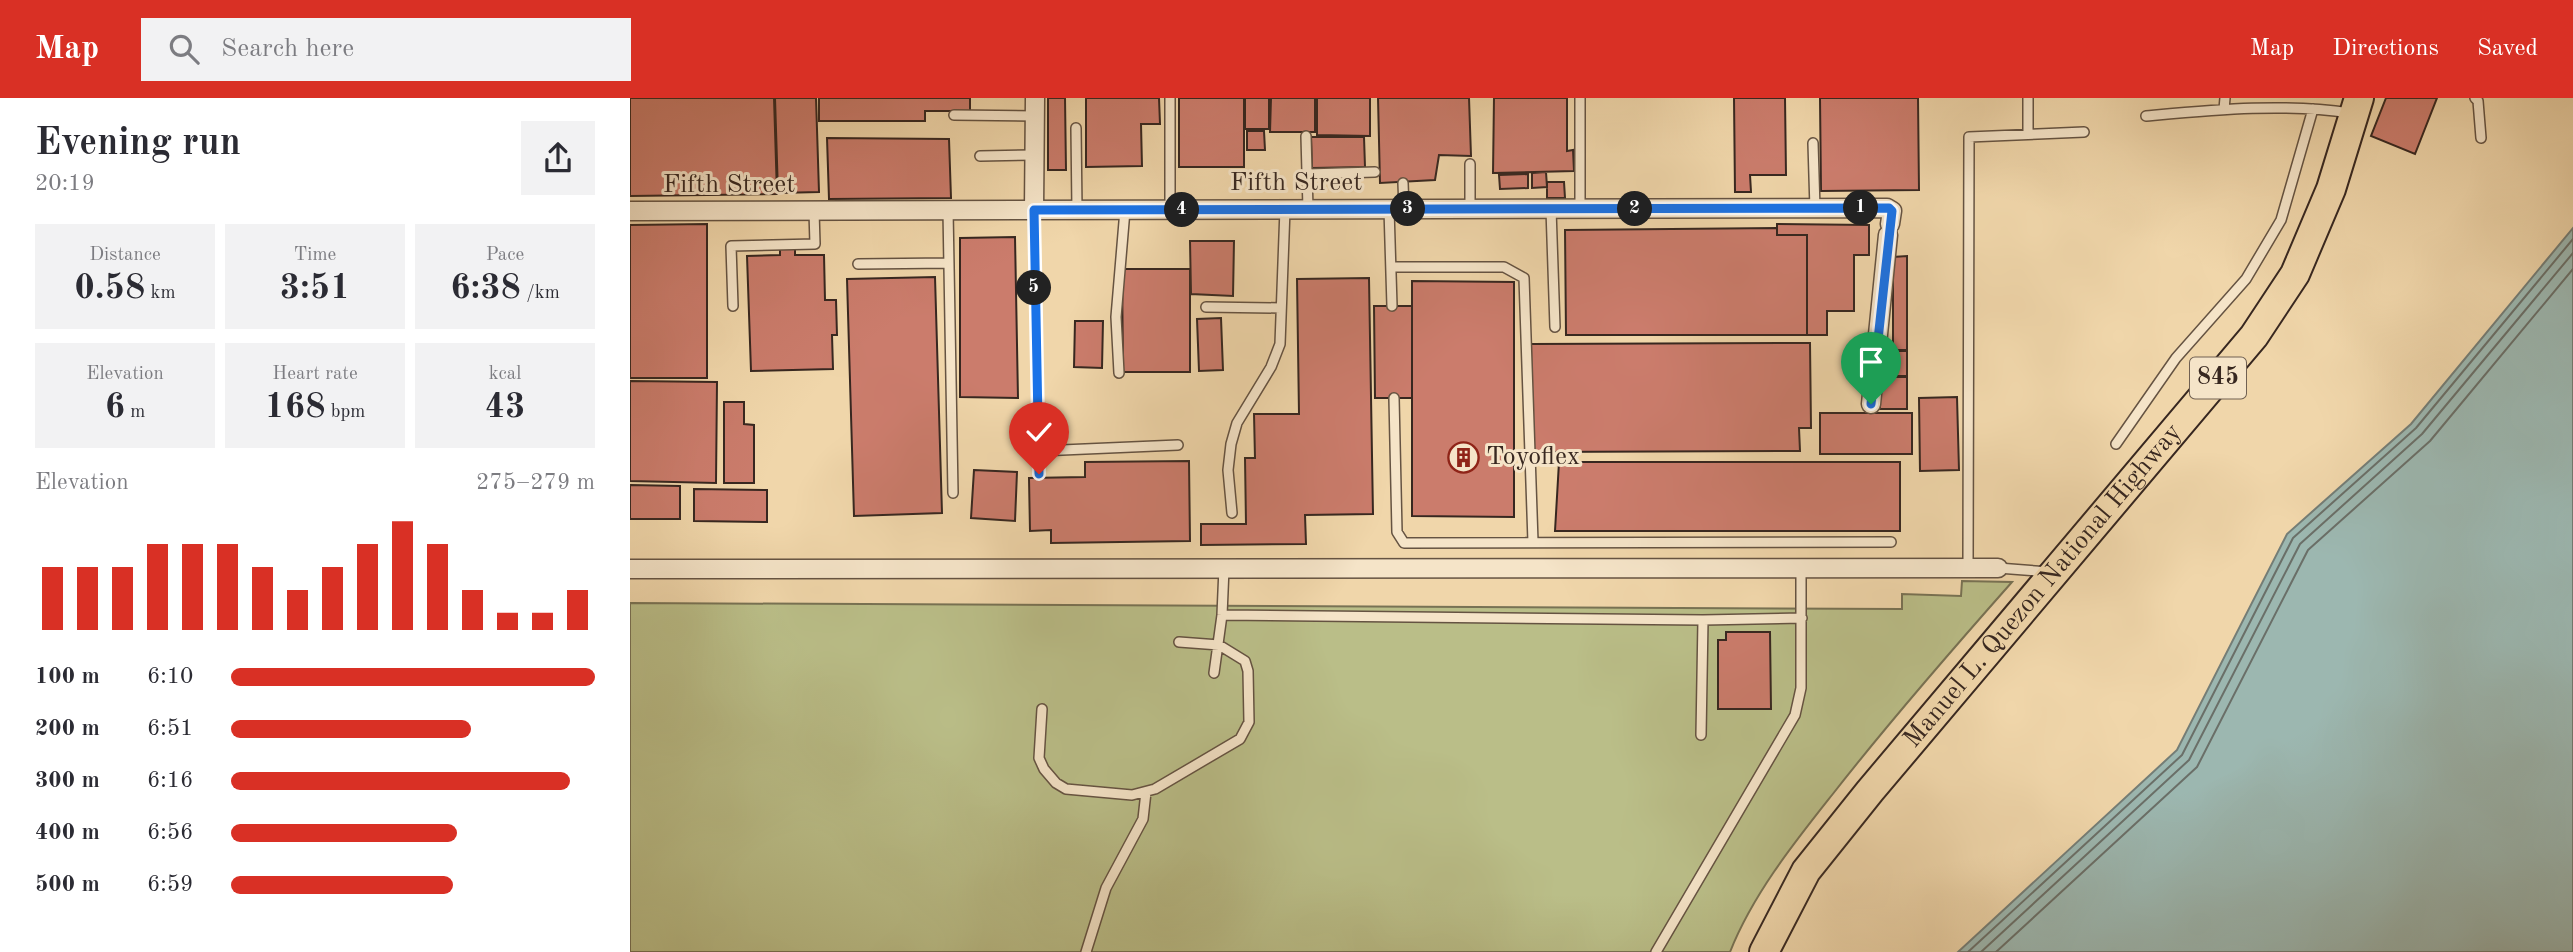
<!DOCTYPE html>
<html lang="en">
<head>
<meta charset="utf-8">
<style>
	body { margin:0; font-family:"Old Standard TT",serif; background:#f2f2f3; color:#2b2b33; height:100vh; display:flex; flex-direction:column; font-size:26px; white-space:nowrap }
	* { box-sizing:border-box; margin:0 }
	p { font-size:23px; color:#7c7c81 }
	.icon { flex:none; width:38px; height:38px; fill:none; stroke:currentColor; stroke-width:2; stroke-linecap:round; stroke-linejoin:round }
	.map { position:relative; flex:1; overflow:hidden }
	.drawer { display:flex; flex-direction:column; background:#fff; width:630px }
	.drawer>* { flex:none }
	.pin { position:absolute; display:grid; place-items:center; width:60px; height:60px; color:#fff; margin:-72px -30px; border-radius:50% 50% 50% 0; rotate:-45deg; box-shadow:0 0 7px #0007 }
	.pin .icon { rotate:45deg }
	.km { position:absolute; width:35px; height:35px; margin:-18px; border-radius:50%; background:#222; color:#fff; font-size:19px; line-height:35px; text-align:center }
	.round { display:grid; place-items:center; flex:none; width:74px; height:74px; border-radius:0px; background:#f2f2f3 }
	.summary { display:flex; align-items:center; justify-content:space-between; height:119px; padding:0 35px }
	h1 { font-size:38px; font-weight:800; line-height:52px }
	.figures { display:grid; grid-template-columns:repeat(3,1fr); gap:10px; height:119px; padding:7px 35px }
	.figures div { display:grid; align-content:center; border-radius:0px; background:#f2f2f3; text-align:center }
	.figures b { font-size:35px; font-weight:800 }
	.figures small { font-size:19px; font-weight:400 }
	.figures p { font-size:19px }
	.chart { height:196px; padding:14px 35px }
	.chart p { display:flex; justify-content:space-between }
	.chart svg { width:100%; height:126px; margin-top:7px; stroke:#d93025; stroke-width:6 }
	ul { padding:0 35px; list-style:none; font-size:23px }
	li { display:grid; grid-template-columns:112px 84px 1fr; align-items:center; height:52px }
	li i { height:18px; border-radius:9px; background:#d93025 }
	header { display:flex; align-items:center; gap:42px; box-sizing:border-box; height:98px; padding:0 35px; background:#d93025; color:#fff }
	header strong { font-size:33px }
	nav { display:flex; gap:38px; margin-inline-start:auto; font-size:24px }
	.search { width:490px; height:63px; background:#f2f2f3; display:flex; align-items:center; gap:18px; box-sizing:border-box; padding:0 24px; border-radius:0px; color:#7c7c81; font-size:26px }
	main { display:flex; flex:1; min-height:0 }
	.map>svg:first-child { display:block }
	.green { fill:#babe88; stroke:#787254; stroke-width:2 }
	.water { fill:#9cb7b0; stroke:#747d76; stroke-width:2 }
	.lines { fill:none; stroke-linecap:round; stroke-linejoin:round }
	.shore { stroke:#6a6f68; stroke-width:2 }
	.building { fill:#cb7c6c; stroke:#372720; stroke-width:2 }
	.service-casing { stroke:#655342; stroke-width:12 }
	.minor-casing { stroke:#655342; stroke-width:21 }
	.primary-casing { stroke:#372720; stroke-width:32 }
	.service { stroke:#f5e4c8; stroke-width:9 }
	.minor { stroke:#f5e4c8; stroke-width:18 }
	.primary { stroke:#f0d6aa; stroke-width:28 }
	.route-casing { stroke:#fff; stroke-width:14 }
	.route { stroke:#1a73e8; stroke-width:9 }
	.labels { text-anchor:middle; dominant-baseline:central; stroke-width:6; stroke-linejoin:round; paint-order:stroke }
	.shield { fill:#f5e4c8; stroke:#706052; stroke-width:2 }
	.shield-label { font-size:24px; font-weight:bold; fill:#372720 }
	.street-label { font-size:26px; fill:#372720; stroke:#f5e4c8 }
	.poi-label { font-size:26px; fill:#372720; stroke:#f5e4c8; text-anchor:start }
</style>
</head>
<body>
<header>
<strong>Map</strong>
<div class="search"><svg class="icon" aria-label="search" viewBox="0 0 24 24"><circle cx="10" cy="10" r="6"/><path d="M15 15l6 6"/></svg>Search here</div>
<nav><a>Map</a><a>Directions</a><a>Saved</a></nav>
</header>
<main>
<section class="drawer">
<div class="summary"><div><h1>Evening run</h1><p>20:19</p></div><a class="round"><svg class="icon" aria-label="share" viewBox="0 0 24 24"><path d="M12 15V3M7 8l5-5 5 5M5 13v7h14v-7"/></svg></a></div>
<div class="figures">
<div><p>Distance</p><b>0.58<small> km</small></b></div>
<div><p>Time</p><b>3:51</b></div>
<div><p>Pace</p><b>6:38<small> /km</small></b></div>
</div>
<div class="figures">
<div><p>Elevation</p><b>6<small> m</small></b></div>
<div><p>Heart rate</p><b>168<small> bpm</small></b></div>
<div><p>kcal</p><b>43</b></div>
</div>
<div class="chart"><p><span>Elevation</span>275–279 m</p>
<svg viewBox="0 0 160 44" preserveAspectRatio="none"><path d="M5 44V22M15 44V22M25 44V22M35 44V14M45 44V14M55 44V14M65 44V22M75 44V30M85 44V22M95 44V14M105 44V6M115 44V14M125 44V30M135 44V38M145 44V38M155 44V30"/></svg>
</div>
<ul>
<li><b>100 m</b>6:10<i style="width:100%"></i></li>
<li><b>200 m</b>6:51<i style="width:66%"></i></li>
<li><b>300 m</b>6:16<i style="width:93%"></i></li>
<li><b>400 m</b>6:56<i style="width:62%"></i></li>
<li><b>500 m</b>6:59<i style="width:61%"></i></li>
</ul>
</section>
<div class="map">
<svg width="1943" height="854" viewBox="0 0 1943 854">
	<rect width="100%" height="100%" fill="#f0d6aa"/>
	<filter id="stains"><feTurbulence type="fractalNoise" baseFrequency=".00286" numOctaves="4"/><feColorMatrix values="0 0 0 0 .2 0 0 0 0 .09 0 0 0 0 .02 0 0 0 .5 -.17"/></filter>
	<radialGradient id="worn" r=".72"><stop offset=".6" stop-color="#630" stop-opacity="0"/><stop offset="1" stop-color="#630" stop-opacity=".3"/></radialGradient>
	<path class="green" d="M 1332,483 L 1382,484 C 1320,554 1259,624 1202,697 C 1164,745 1123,796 1100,854 L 0,854 L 0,505 L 1272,511 L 1272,496 L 1331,498 Z"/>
	<path class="water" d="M 1943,130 L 1943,854 L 1328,854 L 1547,652 L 1657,436 L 1781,326 Z"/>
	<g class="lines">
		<path class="shore" d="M 1338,854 L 1552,657 L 1663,440 L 1786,330 L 1943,141
			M 1351,854 L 1559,662 L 1670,446 L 1792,336 L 1943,155
			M 1366,854 L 1567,669 L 1678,452 L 1800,343 L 1943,171"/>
	</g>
	<path class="building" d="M 0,0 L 144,0 L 147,96 L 0,98 Z
		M 145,0 L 186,0 L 189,94 L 148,95 Z
		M 189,0 L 340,0 L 340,13 L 295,13 L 295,23 L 189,23 Z
		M 418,0 L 435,0 L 436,72 L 418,72 Z
		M 456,0 L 529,0 L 530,26 L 511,26 L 512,68 L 456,69 Z
		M 549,0 L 614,0 L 614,69 L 549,69 Z
		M 615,0 L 639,0 L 639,31 L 615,31 Z
		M 641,0 L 685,0 L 685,34 L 640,34 Z
		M 687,0 L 740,0 L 740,38 L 687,37 Z
		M 748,0 L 839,0 L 841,58 L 809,57 L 805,82 L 750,85 Z
		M 864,0 L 937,0 L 937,53 L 943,52 L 944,73 L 863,75 Z
		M 1104,0 L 1155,0 L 1156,77 L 1120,77 L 1121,94 L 1105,94 Z
		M 1190,0 L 1288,0 L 1289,92 L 1191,93 Z
		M 1756,0 L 1807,0 L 1785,56 L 1741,38 Z
		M 617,33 L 634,33 L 635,52 L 617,52 Z
		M 681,39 L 734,39 L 735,69 L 682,70 Z
		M 197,40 L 319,41 L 321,100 L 199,101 Z
		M 916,74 L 917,89 L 902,90 L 902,75 Z
		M 898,76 L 898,90 L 870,91 L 869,77 Z
		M 917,84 L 934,84 L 935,100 L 917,100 Z
		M 77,126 L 77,280 L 0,280 L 0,127 Z
		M 1147,126 L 1239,127 L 1239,157 L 1224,157 L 1224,213 L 1197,213 L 1197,237 L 1177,237 L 1177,137 L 1147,137 Z
		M 1147,130 L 1147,137 L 1177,137 L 1177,237 L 936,237 L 935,132 Z
		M 385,139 L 388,300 L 330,299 L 330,140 Z
		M 560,143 L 604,143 L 603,198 L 561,196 Z
		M 150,149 L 165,149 L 165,157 L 194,157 L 195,202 L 206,202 L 207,237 L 202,237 L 203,271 L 121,273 L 117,158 L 150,157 Z
		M 1277,158 L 1277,252 L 1263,252 L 1263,159 Z
		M 492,171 L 560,171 L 560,274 L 493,274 Z
		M 305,179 L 312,415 L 224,418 L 217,181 Z
		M 739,180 L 743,416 L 675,417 L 676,446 L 571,447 L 571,426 L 616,426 L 615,360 L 625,360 L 624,316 L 669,316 L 667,181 Z
		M 782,183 L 884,184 L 884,419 L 782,418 Z
		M 744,208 L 782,208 L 782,300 L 745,300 Z
		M 591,220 L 593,272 L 569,273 L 567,221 Z
		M 445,223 L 473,223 L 472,270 L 444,269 Z
		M 1180,245 L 1181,330 L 1169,330 L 1170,353 L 902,354 L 901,246 Z
		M 1260,253 L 1277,253 L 1277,278 L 1260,278 Z
		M 1256,279 L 1277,279 L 1277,311 L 1250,311 L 1250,285 L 1256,285 Z
		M 0,283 L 87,284 L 86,385 L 0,383 Z
		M 1327,299 L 1329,372 L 1290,373 L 1289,300 Z
		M 94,304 L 114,304 L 114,326 L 124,327 L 124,385 L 94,385 Z
		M 1190,315 L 1282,315 L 1282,356 L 1190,356 Z
		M 559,363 L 560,443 L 421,445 L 421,432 L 400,433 L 399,380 L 455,379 L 455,364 Z
		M 929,364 L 1270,364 L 1270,433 L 925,433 Z
		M 344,372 L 387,374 L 385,423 L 341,420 Z
		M 0,387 L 50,388 L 50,421 L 0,421 Z
		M 64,391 L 137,392 L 137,424 L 64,423 Z
		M 1096,534 L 1140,534 L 1141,611 L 1088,611 L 1088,542 L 1096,542 Z"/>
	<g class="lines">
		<defs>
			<path id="service" d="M 540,0 L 540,112
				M 950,0 L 950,111
				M 1845,0 L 1848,3 L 1851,40
				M 1594,11 L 1595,0
				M 324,17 L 405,18
				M 1516,18 C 1583,12 1653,5 1720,15
				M 446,30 L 447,112
				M 1398,35 L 1398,0
				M 676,38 L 678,111
				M 1183,45 L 1185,111
				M 350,58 L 405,57
				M 677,76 L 745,74
				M 773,85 L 774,111
				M 759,111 L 762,208
				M 840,111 L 840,66
				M 921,111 L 925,229
				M 318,112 L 323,395
				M 404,112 L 409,376
				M 228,166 L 319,165
				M 761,169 L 874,169 L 894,180 L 903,444
				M 103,208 L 101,148 L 185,146 L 184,113
				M 576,209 L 651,210
				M 489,275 L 486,219 L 495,112
				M 764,300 L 767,434 L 774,445 L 1261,444
				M 1486,346 L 1546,260 L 1616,181 L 1651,122 L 1683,11
				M 409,353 L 548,347
				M 602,415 L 598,372 L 601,346 L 607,325 L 641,269 L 650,246 L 655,111
				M 1338,469 L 1339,39 L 1454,34
				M 1368,470 L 1419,474
				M 592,517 L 1073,522 L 1172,520
				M 584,575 L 592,517 L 594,470
				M 412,611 L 409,660 L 414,671 L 426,685 L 436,691 L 502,697 L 525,691 L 610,641 L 619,624 L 618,573 L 615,563 L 589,547 L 549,544
				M 1071,637 L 1073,522
				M 456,854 L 476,790 L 513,721 L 516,694
				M 1026,854 L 1165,617 L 1171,590 L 1171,472"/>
			<path id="minor" d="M 404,112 L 405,0
				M 0,113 L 1257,110 L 1262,113 L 1260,126
				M 1241,306 L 1258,137
				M 0,471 L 1368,470"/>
			<g id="primary">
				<path id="s1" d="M 1134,854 L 1176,773 L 1240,693 L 1624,238 L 1665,176 L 1701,91 L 1729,0"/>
			</g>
		</defs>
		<use href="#service" class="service-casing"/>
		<use href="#minor" class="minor-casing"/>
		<use href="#primary" class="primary-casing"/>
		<use href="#service" class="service"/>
		<use href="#minor" class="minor"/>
		<use href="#primary" class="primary"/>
	</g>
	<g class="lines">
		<defs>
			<path id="route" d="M 409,376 L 404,112 L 1259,110 L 1262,113 L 1241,306"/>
		</defs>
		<use href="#route" class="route-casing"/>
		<use href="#route" class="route"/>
	</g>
	<defs>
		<symbol id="building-ring" viewBox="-11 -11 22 22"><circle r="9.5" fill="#f5e4c8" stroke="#8f2418" stroke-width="1.5"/><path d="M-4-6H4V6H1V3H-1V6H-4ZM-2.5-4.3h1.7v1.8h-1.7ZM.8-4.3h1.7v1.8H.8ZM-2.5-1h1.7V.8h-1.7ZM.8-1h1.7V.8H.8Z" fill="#8f2418"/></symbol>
	</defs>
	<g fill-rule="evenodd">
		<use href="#building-ring" x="816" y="342" width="35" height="35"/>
	</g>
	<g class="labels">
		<rect class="shield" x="1560" y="259.5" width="56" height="41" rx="5"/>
		<g class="shield-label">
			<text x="1588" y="280">845</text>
		</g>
		<g class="street-label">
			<text x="666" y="85">Fifth Street</text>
			<text x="99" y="87">Fifth Street</text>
			<text stroke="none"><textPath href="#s1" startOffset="462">Manuel L. Quezon National Highway</textPath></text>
		</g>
		<g class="poi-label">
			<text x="856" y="359">Toyoflex</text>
		</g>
	</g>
	<rect width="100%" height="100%" filter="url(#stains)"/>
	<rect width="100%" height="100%" fill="url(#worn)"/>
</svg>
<div class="pin" style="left:1241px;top:306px;background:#1e9e55"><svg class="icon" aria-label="arrive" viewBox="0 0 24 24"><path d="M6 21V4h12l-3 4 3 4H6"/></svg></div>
<div class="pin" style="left:409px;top:376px;background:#d93025"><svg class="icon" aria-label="check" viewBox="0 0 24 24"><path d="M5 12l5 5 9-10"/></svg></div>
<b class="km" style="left:1231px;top:110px">1</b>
<b class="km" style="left:1005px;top:111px">2</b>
<b class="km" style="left:778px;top:111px">3</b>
<b class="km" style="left:552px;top:112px">4</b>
<b class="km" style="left:404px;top:190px">5</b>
</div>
</main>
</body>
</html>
